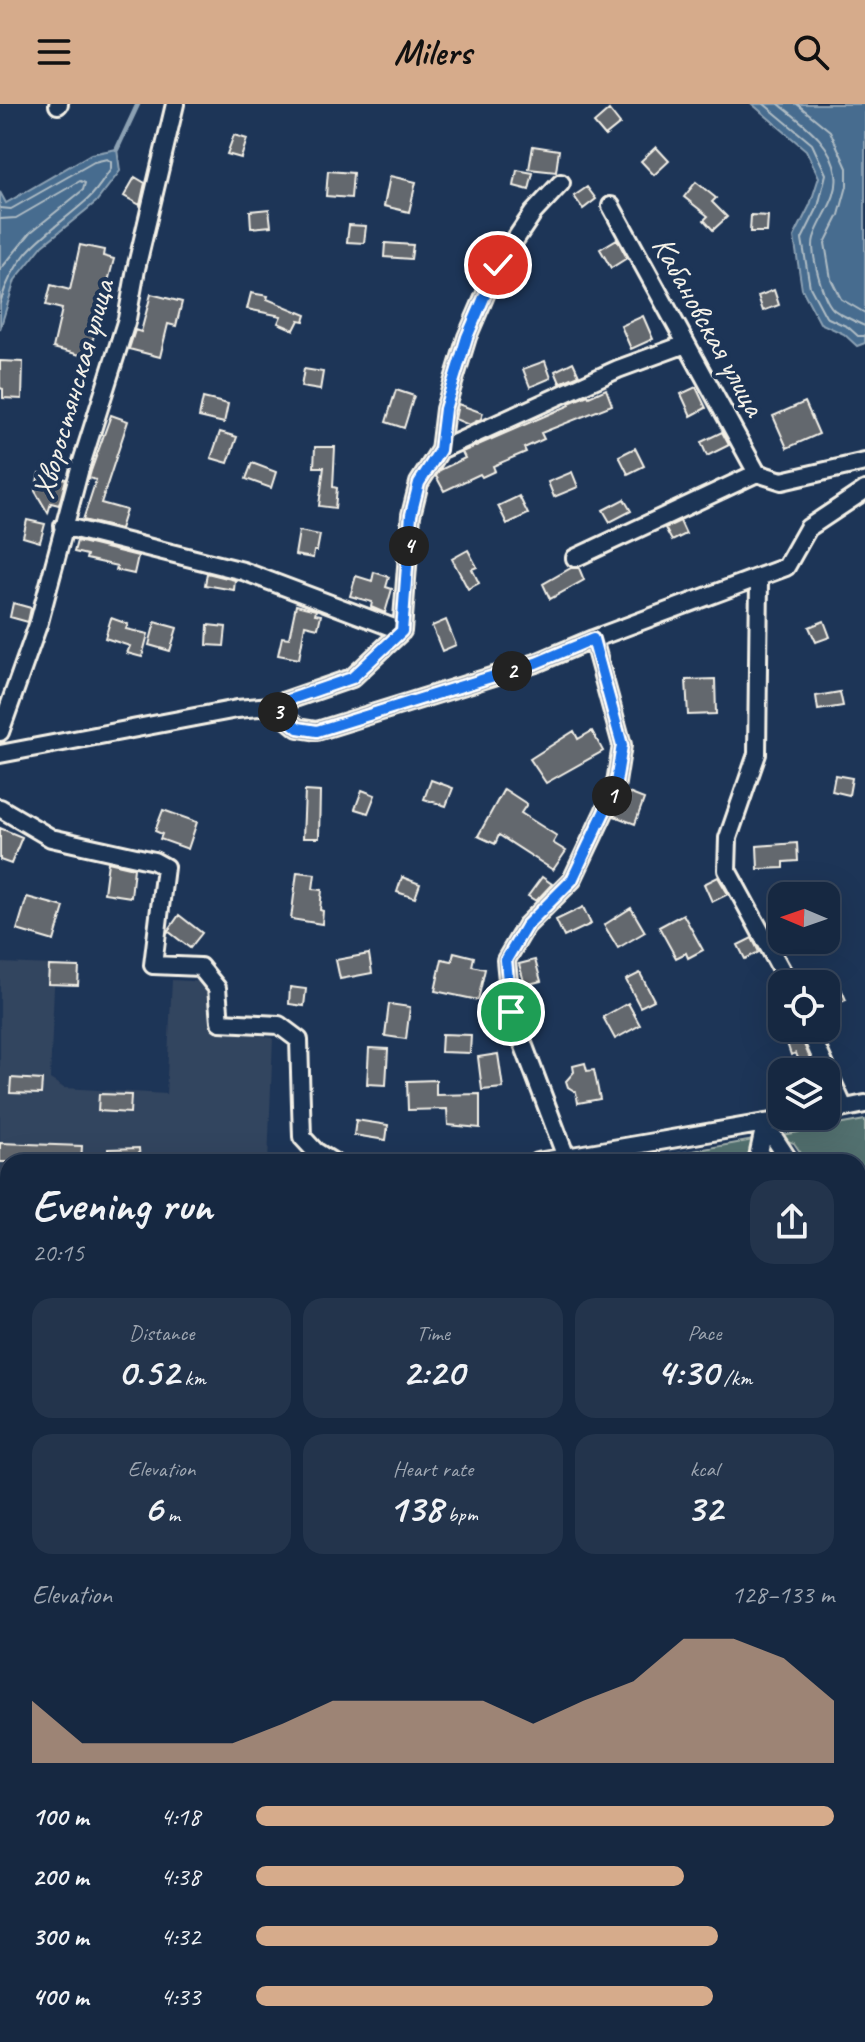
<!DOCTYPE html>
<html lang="en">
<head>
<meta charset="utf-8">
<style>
	body { margin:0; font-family:Caveat,sans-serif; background:#23344c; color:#f1f3f6; height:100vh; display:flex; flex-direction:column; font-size:30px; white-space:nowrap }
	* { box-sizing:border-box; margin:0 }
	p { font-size:26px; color:#9ea6b1 }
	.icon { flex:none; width:44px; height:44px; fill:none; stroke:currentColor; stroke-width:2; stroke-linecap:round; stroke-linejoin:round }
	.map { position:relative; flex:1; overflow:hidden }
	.panel { position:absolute; left:0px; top:1050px; width:866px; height:888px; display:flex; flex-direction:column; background:#162841; border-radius:24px 24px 0 0; box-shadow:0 8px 32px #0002,0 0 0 2px #35445a }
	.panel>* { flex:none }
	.needle { width:52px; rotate:272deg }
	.fabs { position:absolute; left:768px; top:778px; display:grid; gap:16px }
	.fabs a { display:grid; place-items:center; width:72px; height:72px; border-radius:16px; background:#162841; box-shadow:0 8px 32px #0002,0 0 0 2px #35445a; font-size:40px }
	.pin { position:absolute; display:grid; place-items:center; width:68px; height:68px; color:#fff; margin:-34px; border:4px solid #fff; border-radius:50%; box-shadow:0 2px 8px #0007 }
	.km { position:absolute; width:40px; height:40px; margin:-20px; border-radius:50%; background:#222; color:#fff; font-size:22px; line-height:40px; text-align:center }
	.round { display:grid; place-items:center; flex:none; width:84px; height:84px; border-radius:24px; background:#23344c }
	.overview { display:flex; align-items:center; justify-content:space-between; height:136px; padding:0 32px }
	h1 { font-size:44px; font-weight:800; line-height:60px }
	.stats { display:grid; grid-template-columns:repeat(3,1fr); gap:12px; height:136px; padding:8px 32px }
	.stats div { display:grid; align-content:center; border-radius:20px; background:#23344c; text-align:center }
	.stats b { font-size:40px; font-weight:800 }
	.stats small { font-size:22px; font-weight:400 }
	.stats p { font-size:22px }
	.chart { height:224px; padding:16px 32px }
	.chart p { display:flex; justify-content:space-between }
	.chart svg { width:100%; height:144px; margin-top:8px; fill:#d6ab8b; opacity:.7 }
	ul { padding:0 32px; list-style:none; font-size:26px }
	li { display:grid; grid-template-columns:128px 96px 1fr; align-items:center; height:60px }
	li i { height:20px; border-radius:10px; background:#d6ab8b }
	header { display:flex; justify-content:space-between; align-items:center; height:104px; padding:0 32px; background:#d6ab8b; color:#111; font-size:36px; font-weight:800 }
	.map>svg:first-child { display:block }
	.built { fill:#32445e }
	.green { fill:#527170; stroke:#a3b1ac; stroke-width:2 }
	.water { fill:#476c8f; stroke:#8ca1b3; stroke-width:2 }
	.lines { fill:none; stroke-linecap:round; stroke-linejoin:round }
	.shore { stroke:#afbcc4; stroke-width:2 }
	.stream { stroke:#8ca1b3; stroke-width:5 }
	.building { fill:#64676e; stroke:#f4f1e8; stroke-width:2 }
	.street-casing { stroke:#f4f1e8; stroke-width:22 }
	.street { stroke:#1d3557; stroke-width:16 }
	.route-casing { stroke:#fff; stroke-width:16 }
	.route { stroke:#1a73e8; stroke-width:10 }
	.labels { text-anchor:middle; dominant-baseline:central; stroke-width:8; stroke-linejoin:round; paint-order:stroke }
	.street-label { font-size:32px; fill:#f4f1e8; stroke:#1d3557 }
</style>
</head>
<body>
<header><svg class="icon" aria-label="menu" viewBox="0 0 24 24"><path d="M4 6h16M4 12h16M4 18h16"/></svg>Milers<svg class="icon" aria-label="search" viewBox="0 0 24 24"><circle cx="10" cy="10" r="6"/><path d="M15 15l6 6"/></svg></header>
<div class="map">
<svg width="865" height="1938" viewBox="0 0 865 1938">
	<rect width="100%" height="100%" fill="#1d3557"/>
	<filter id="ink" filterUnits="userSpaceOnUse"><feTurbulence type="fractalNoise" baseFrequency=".0125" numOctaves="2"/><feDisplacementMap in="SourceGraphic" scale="16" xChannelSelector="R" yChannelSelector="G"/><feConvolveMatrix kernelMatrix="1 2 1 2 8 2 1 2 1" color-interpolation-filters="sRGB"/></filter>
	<g filter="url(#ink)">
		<path class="built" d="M 0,859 L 55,861 L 50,975 L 64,984 L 166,990 L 172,876 L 209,878 L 213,922 L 273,934 L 268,1058 L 8,1058 L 8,1092 L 0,1092 Z"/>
		<path class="green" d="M 865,1016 L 865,1296 L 858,1297 L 858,1058 L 807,1058 L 794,1039 L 779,1034 L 796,1058 L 632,1058 Z
			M 858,1302 L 865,1311 L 865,1801 L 858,1814 Z
			M 858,1914 L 861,1938 L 809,1938 L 800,1930 L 858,1930 Z
			M 169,1930 L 742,1930 L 756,1938 L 169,1938 Z"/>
		<path class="water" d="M 752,0 L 865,0 L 865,239 L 857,242 L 844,230 L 820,219 L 802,185 L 794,133 L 810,101 L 819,73 L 806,46 Z
			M 117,45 L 120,67 L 96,98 L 43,141 L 15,176 L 0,225 L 0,88 L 6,99 L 91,50 Z"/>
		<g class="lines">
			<path class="shore" d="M 764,0 L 812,40 L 826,70 L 818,103 L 802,135 L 810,183 L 826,213 L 848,223 L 858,232 L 865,232
				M 779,0 C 802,19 832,38 836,70 C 840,93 820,114 814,134 C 810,147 822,194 833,205 C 837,209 860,220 865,222
				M 797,0 L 830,27 L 847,64 L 847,82 L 839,111 L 825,139 L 831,175 L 841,195 L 865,209
				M 0,104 L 11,105 L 94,58 L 107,55 L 111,58 L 111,65 C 104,75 97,87 88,95 C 48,131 17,143 0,199
				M 0,115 L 16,114 L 80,77 L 85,79 L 83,86 L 31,128 L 0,166"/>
			<path class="stream" d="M 117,45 L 138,0"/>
		</g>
		<path class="building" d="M 609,6 L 620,20 L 605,32 L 594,19 Z
			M 234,31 L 247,35 L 241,54 L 227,50 Z
			M 533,42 L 559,46 L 556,68 L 529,65 Z
			M 656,43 L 669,57 L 654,71 L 641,57 Z
			M 517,66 L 533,69 L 529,86 L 514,82 Z
			M 328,67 L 353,69 L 351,94 L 326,92 Z
			M 390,72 L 416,78 L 409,108 L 384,102 Z
			M 135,73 L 145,79 L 140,101 L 124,92 Z
			M 696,78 L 716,94 L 712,98 L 727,113 L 713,126 L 704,116 L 708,112 L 684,93 Z
			M 587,83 L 596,95 L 583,105 L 574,92 Z
			M 269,105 L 271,122 L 251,124 L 250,107 Z
			M 751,111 L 768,112 L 767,128 L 750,128 Z
			M 349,121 L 366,122 L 364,139 L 347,138 Z
			M 617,135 L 627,154 L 611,164 L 600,145 Z
			M 385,139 L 413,141 L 411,155 L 384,153 Z
			M 80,141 L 104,146 L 103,152 L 114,155 L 90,246 L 86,245 L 84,252 L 53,244 L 62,205 L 46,201 L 51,181 L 70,186 Z
			M 774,186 L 779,201 L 763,207 L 758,192 Z
			M 251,189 L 268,192 L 267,195 L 306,211 L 304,217 L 299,216 L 294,226 L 278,219 L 281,212 L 247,205 Z
			M 151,190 L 182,198 L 176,222 L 168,220 L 160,253 L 129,245 L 135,226 L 141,228 Z
			M 643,212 L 653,235 L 631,245 L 621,222 Z
			M 0,257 L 23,258 L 22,295 L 3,294 L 3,285 L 0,284 Z
			M 545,257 L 551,274 L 530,283 L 523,265 Z
			M 573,258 L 579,271 L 560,279 L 555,267 Z
			M 304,265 L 323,268 L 320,286 L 301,283 Z
			M 696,283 L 706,304 L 691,312 L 681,290 Z
			M 606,285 L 612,301 L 541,329 L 544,335 L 524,344 L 526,348 L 493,362 L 495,367 L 482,373 L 480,370 L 444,387 L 436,372 L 440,366 L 465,354 L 462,348 L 570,301 L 569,299 L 588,291 L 589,293 Z
			M 396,286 L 414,292 L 404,324 L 386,318 Z
			M 203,294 L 228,300 L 224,319 L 199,313 Z
			M 805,298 L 819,330 L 787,344 L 773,312 Z
			M 458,300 L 483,309 L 481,315 L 469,321 L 455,315 Z
			M 111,311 L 128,317 L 101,399 L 126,406 L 120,425 L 83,416 L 96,376 L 89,374 L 91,367 Z
			M 220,328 L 237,333 L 228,359 L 211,354 Z
			M 722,328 L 729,341 L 707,352 L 701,338 Z
			M 315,343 L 335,343 L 333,383 L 337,384 L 335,404 L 319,402 L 324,363 L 314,363 Z
			M 635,344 L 644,362 L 628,370 L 619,352 Z
			M 252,359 L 276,368 L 271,384 L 246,375 Z
			M 572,368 L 578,383 L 554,393 L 548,378 Z
			M 39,369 L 66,375 L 59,401 L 51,399 L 48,409 L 35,387 Z
			M 519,392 L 528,410 L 507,420 L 498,402 Z
			M 624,395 L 631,407 L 610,418 L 603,406 Z
			M 27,416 L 45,420 L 40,438 L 23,433 Z
			M 680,417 L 686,430 L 672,437 L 665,424 Z
			M 299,427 L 320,431 L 317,447 L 314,447 L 313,454 L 295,451 Z
			M 77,437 L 138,452 L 134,470 L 116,466 L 117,462 L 86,455 L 87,451 L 74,448 Z
			M 468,446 L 477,463 L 472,465 L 479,479 L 468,485 L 452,455 Z
			M 571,464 L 579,464 L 584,476 L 550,495 L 543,480 Z
			M 374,468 L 389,473 L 386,483 L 392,485 L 385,509 L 371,503 L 372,498 L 350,492 L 356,472 L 372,477 Z
			M 207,469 L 235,476 L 234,486 L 205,481 Z
			M 13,499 L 31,504 L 28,518 L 10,513 Z
			M 296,501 L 316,506 L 315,510 L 321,511 L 318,524 L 305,521 L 299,555 L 278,551 L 282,533 L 289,534 Z
			M 111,514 L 128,520 L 126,525 L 148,530 L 142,553 L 127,549 L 130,542 L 105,534 Z
			M 446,516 L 456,541 L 442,547 L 432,522 Z
			M 824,517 L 830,533 L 816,538 L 809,523 Z
			M 155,518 L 177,524 L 170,547 L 149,541 Z
			M 208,521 L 226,523 L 224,542 L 207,541 Z
			M 715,575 L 716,610 L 688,611 L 686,576 Z
			M 840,588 L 843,602 L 818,606 L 816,592 Z
			M 574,627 L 578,635 L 592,627 L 603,647 L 546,679 L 530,655 Z
			M 835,671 L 852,674 L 849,691 L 832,687 Z
			M 431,676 L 453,684 L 446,702 L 424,695 Z
			M 504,685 L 527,700 L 521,709 L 557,732 L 553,739 L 566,747 L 553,766 L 499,731 L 495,740 L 478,732 Z
			M 362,686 L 375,691 L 368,709 L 355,705 Z
			M 305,687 L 320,688 L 319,734 L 303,734 Z
			M 626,688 L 644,695 L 635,720 L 614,712 Z
			M 163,706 L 197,718 L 188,745 L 160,735 L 162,730 L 155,727 Z
			M 0,724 L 22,733 L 11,760 L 0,756 Z
			M 797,739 L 798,757 L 784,758 L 784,764 L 758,765 L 757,742 Z
			M 108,758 L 134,764 L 131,793 L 104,789 Z
			M 297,768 L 315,770 L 313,785 L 322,786 L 320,806 L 323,807 L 322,820 L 291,815 Z
			M 402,773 L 420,780 L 415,794 L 397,788 Z
			M 542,773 L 552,780 L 536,797 L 528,792 Z
			M 718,773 L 728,790 L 712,798 L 704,780 Z
			M 27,793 L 64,803 L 54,837 L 17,826 Z
			M 583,803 L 591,820 L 564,833 L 556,816 Z
			M 631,804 L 645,828 L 618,844 L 604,821 Z
			M 683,810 L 703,846 L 688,854 L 686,849 L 676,854 L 659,823 Z
			M 179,811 L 202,829 L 190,844 L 168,827 Z
			M 752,834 L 759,848 L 745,855 L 738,841 Z
			M 454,848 L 474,853 L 472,862 L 485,865 L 478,896 L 435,887 L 442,855 L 452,857 Z
			M 369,850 L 372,869 L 340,875 L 336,856 Z
			M 535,856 L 541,877 L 525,881 L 519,860 Z
			M 49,862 L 79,863 L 78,881 L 48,880 Z
			M 640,869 L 654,896 L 640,903 L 626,876 Z
			M 839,880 L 846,896 L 826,904 L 826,886 Z
			M 290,883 L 306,885 L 304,902 L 289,900 Z
			M 628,899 L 640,921 L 615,935 L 603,913 Z
			M 389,900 L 410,903 L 406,935 L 385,932 Z
			M 782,924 L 797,924 L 816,968 L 803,968 L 796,949 L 791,951 Z
			M 442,930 L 471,931 L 470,949 L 441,948 Z
			M 369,944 L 388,945 L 386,981 L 367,980 Z
			M 498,950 L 503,984 L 482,986 L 478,953 Z
			M 585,959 L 587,967 L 594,966 L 600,995 L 578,999 L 576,988 L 568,983 L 566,977 L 574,968 L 573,962 Z
			M 11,974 L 42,976 L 41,990 L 10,989 Z
			M 436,976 L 436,991 L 480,990 L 480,1024 L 448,1021 L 447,1005 L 408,1006 L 407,977 Z
			M 99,990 L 131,991 L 130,1009 L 98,1007 Z
			M 356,1016 L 388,1021 L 386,1036 L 354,1031 Z
			M 0,1039 L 82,1042 L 81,1058 L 0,1058 Z
			M 139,1044 L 140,1058 L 108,1058 L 108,1045 Z"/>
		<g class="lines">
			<defs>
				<path id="street" d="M 58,1 L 59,0
					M 611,102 L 757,369
					M 440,346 L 618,265 L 686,240
					M 63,422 L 243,467 L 402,527
					M 575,454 L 757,369 L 782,377 L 865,358
					M 759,475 L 757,650 L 728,734 L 727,766 L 789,880
					M 271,602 L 298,624 L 317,627 L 536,559 L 593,535 L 786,463 L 808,424 L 865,386
					M 0,628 L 39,518 L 80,364 L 127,215 L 136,165 L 175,0
					M 0,650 L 237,605 L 271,602 L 352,574 L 402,527 L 411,411 L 419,379 L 440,346 L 445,305 L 467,233 L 498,161 L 533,109 L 561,79
					M 0,704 L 51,734 L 154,757 L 165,763 L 153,861 L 200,863 L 217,884 L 220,918 L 279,921 L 299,936 L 302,1033 L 315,1047 L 333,1058
					M 808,924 L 844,1004
					M 826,1008 L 865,1000
					M 765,1020 L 790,1058
					M 566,1053 L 511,908 L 506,856 L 526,822 L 572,776 L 615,685 L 622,641 L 593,535
					M 537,1058 L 806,1012
					M 757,1058 L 765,1020
					M 0,1120 L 8,1121
					M 858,1148 L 865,1145
					M 0,1166 L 8,1142
					M 0,1327 L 8,1331
					M 858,1433 L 865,1431
					M 0,1636 L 8,1635
					M 858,1659 L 865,1655
					M 63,1930 L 63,1938
					M 769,1930 L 778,1938
					M 171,1938 L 172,1930"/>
			</defs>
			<use href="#street" class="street-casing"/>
			<use href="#street" class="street"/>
		</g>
	</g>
	<g class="lines" filter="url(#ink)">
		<defs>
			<path id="route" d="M 498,161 L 467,233 L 445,305 L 440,346 L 419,379 L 411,411 L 402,527 L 352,574 L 271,602 L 298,624 L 317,627 L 536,559 L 593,535 L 622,641 L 615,685 L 572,776 L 526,822 L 506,856 L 511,908"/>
		</defs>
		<use href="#route" class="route-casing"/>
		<use href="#route" class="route"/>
	</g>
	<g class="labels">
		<g class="street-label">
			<text transform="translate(709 222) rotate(61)">Кабановская улица</text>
			<text transform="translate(73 285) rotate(-74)">Хворостянская улица</text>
		</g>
	</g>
</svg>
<div class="fabs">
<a><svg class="needle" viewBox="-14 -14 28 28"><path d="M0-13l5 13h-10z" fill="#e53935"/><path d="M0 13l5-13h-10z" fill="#9ea6b1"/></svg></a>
<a><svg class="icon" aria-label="locate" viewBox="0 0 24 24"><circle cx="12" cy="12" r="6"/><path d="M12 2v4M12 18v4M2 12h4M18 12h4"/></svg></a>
<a><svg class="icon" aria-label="layers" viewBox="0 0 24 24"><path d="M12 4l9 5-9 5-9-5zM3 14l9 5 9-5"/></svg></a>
</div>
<div class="pin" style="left:511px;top:908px;background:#1e9e55"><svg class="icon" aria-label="arrive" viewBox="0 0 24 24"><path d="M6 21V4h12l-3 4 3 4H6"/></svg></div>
<div class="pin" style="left:498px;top:161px;background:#d93025"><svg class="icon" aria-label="check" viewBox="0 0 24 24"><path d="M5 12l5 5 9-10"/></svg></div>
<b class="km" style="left:612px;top:692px">1</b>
<b class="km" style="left:512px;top:567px">2</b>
<b class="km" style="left:278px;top:608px">3</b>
<b class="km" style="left:409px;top:442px">4</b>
<section class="panel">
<div class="overview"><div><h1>Evening run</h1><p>20:15</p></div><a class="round"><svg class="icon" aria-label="share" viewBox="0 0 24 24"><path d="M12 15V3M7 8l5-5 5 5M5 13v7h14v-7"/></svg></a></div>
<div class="stats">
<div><p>Distance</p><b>0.52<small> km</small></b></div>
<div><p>Time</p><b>2:20</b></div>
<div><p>Pace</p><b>4:30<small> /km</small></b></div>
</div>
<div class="stats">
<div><p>Elevation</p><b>6<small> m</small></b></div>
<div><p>Heart rate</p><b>138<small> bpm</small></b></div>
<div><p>kcal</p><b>32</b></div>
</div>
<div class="chart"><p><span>Elevation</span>128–133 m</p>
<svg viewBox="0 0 160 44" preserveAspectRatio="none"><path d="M0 44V25L10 38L20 38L30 38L40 38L50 32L60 25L70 25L80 25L90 25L100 32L110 25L120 19L130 6L140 6L150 12L160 25V44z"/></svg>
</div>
<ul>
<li><b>100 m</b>4:18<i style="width:100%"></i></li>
<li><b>200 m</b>4:38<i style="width:74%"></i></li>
<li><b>300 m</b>4:32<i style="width:80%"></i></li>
<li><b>400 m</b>4:33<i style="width:79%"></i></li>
</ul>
</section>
</div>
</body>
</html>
